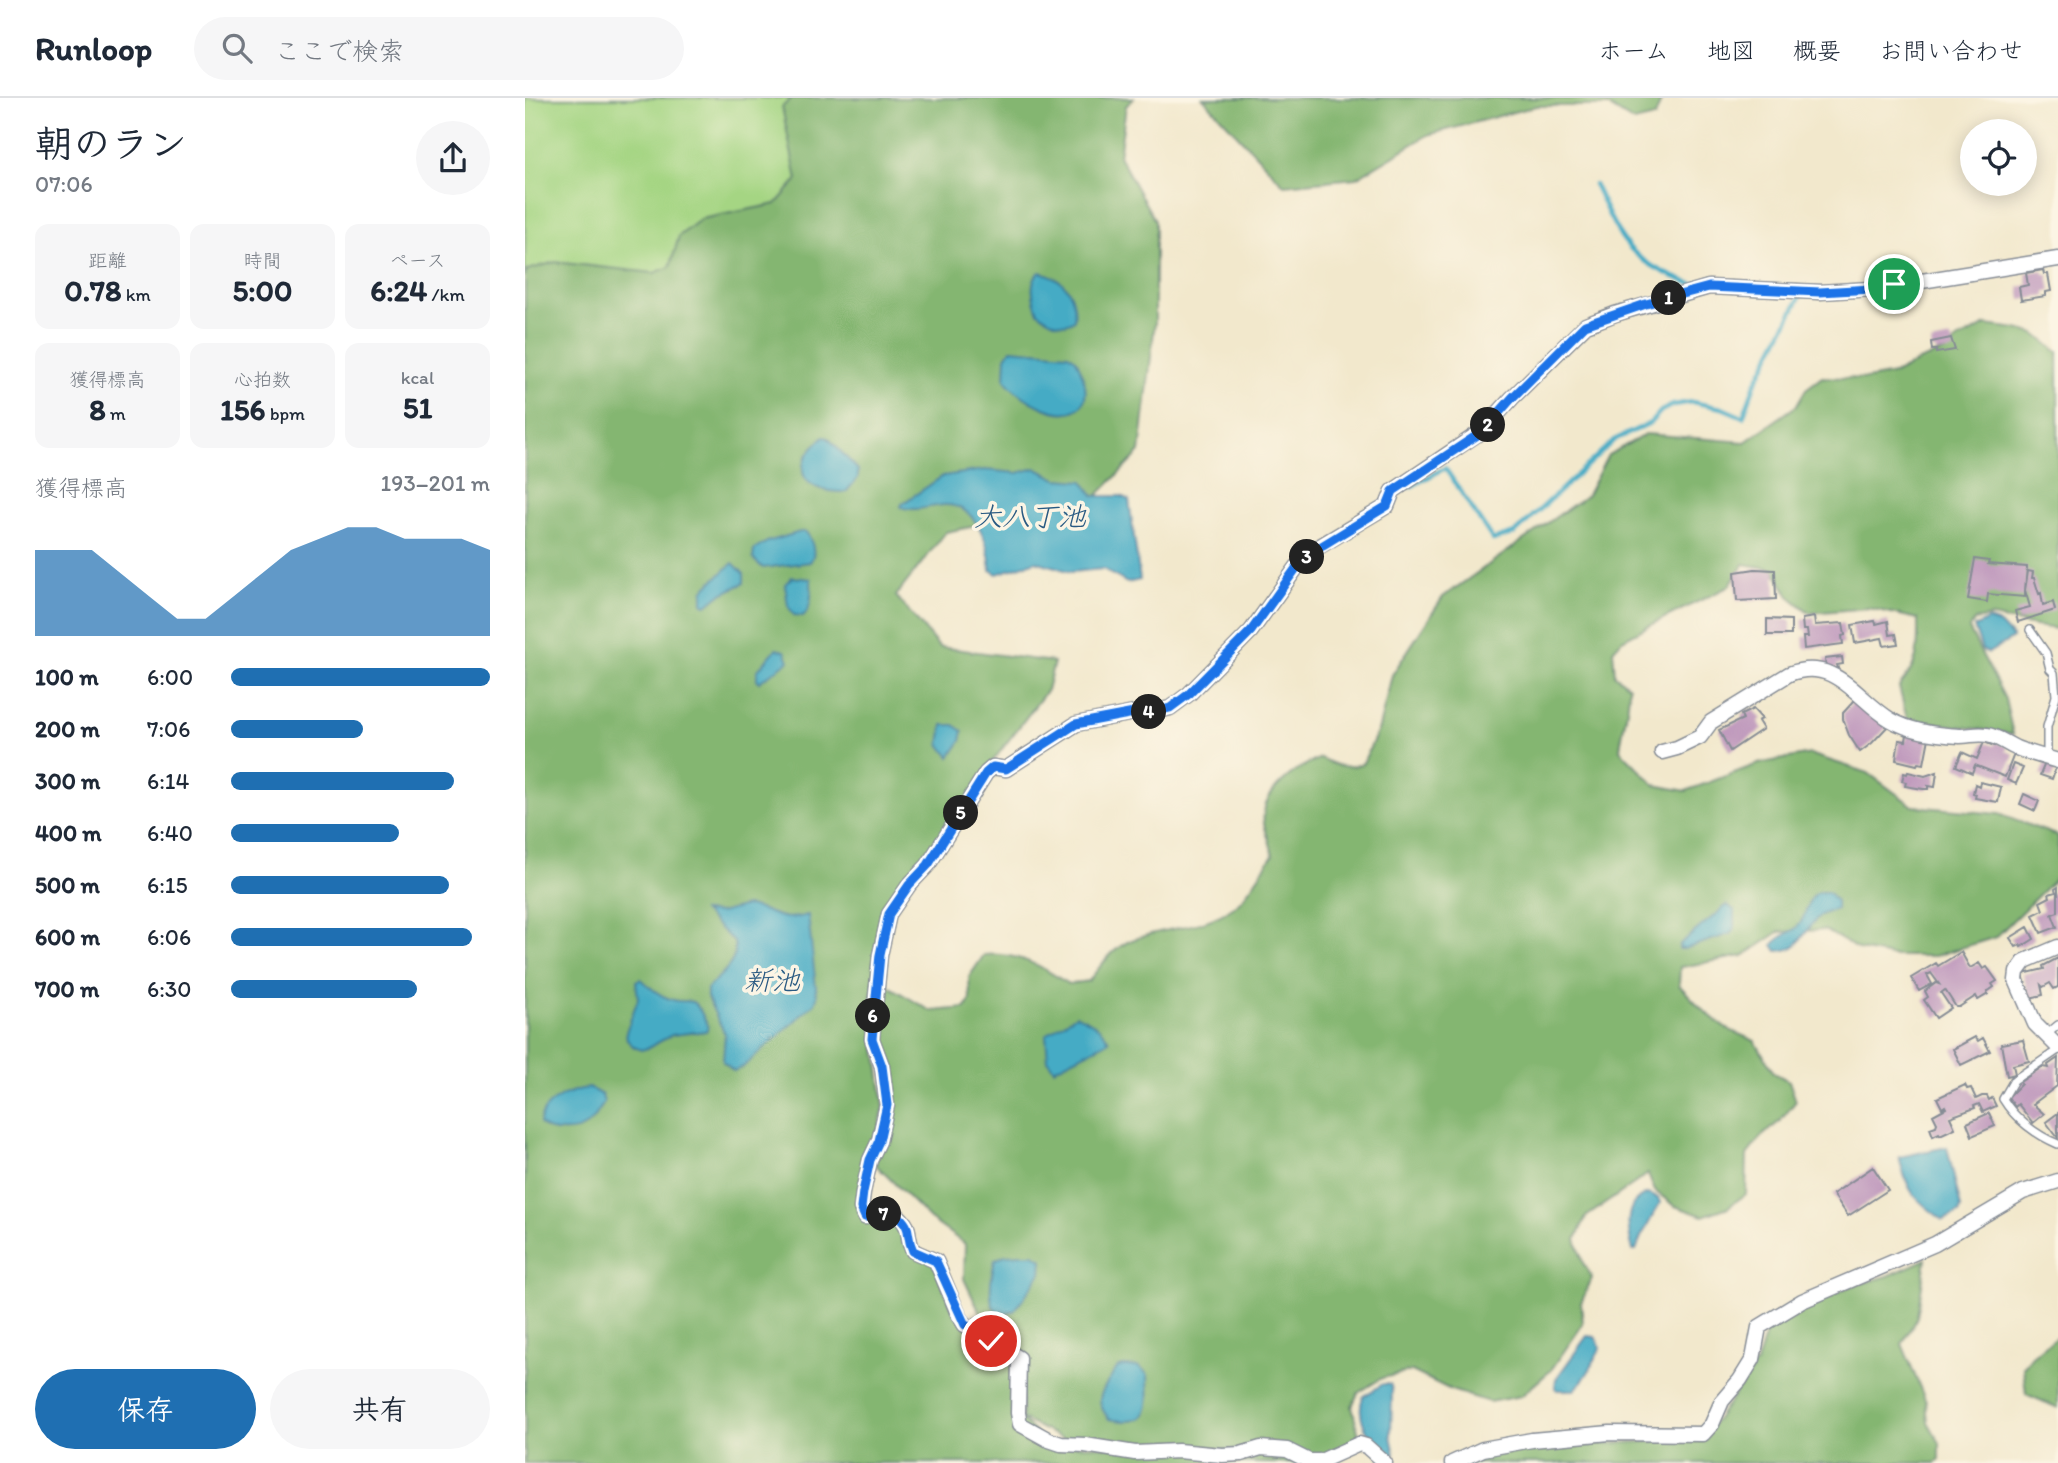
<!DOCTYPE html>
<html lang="ja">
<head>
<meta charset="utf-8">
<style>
	body { margin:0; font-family:Itim,"Klee One",sans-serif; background:#f6f6f7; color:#1f2937; height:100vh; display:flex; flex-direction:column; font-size:26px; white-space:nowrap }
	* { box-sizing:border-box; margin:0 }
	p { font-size:23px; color:#747a83 }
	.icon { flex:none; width:38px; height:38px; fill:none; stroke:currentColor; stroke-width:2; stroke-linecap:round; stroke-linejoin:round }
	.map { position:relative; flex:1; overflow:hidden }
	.side { display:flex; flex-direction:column; background:#fff; width:525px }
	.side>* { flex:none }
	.buttons { position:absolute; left:1435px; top:21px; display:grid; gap:14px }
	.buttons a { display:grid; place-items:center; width:77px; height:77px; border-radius:50%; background:#fff; box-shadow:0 4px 18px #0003; font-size:35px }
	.pin { position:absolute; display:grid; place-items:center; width:60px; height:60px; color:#fff; margin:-30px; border:4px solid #fff; border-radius:50%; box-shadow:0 2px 7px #0007 }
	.km { position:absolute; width:35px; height:35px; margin:-18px; border-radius:50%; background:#222; color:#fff; font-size:19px; line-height:35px; text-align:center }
	.round { display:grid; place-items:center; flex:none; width:74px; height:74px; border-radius:37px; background:#f6f6f7 }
	.headline { display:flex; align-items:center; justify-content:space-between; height:119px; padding:0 35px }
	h1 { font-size:38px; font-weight:700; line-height:52px }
	.figures { display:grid; grid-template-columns:repeat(3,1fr); gap:10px; height:119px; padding:7px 35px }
	.figures div { display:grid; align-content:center; border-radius:14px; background:#f6f6f7; text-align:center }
	.figures b { font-size:30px; font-weight:700 }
	.figures small { font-size:19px; font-weight:400 }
	.figures p { font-size:19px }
	.chart { height:196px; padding:14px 35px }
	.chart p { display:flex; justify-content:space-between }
	.chart svg { width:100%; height:126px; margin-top:7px; fill:#1f6fb2; opacity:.7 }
	.cta { display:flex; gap:14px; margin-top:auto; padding:14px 35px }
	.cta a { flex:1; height:80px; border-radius:42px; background:#1f6fb2; color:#fff; font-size:28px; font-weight:700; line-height:80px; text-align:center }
	.cta a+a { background:#f6f6f7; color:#1f2937 }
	ul { padding:0 35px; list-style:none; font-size:23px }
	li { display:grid; grid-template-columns:112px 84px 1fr; align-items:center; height:52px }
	li i { height:18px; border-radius:9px; background:#1f6fb2 }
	header { display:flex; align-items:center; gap:42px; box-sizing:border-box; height:98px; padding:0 35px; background:#fff; border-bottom:2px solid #e0e1e3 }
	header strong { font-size:33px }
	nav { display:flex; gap:38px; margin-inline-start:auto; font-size:24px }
	.search { width:490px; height:63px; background:#f6f6f7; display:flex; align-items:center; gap:18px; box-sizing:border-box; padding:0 24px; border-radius:38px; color:#747a83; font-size:26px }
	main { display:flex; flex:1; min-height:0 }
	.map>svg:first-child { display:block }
	.green { fill:#a5d583; stroke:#608270; stroke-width:2 }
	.forest { fill:#84b671; stroke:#507268; stroke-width:2 }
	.water { fill:#45abc5; stroke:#306d92; stroke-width:2 }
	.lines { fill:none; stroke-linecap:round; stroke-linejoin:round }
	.stream { stroke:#45abc5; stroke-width:4.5 }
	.building { fill:#be97bc }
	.lane-casing { stroke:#868c95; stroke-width:10 }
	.street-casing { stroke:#868c95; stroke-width:17 }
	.lane { stroke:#fff; stroke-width:7 }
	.street { stroke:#fff; stroke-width:14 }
	.route-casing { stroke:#fff; stroke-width:14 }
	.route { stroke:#1a73e8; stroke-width:9 }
	.labels { text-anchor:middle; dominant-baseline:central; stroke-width:7; stroke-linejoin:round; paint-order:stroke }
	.water-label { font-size:28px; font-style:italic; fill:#2a5a82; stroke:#fcf5e5 }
</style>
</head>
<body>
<header>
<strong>Runloop</strong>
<div class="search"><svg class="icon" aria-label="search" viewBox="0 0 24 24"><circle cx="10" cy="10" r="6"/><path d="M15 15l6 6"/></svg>ここで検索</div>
<nav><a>ホーム</a><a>地図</a><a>概要</a><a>お問い合わせ</a></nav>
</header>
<main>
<section class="side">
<div class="headline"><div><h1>朝のラン</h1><p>07:06</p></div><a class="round"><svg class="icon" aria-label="share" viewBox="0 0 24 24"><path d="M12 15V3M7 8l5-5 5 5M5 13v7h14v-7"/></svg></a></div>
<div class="figures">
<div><p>距離</p><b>0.78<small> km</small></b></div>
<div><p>時間</p><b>5:00</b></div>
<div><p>ペース</p><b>6:24<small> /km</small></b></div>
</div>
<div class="figures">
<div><p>獲得標高</p><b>8<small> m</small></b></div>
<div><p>心拍数</p><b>156<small> bpm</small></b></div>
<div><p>kcal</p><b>51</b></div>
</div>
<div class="chart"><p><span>獲得標高</span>193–201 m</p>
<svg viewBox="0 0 160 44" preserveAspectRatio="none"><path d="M0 44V14L10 14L20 14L30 22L40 30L50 38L60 38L70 30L80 22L90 14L100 10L110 6L120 6L130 10L140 10L150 10L160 14V44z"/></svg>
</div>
<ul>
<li><b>100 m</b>6:00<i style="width:100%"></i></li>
<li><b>200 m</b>7:06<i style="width:51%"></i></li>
<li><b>300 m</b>6:14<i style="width:86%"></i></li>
<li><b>400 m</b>6:40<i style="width:65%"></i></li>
<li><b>500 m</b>6:15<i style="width:84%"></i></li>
<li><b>600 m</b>6:06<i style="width:93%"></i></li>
<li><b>700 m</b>6:30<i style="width:72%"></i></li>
</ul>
<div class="cta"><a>保存</a><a>共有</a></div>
</section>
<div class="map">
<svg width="1533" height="1365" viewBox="0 0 1533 1365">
	<rect width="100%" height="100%" fill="#fcf5e5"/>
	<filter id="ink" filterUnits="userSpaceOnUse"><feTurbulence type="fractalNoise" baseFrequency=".0143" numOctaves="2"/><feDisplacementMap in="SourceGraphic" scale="14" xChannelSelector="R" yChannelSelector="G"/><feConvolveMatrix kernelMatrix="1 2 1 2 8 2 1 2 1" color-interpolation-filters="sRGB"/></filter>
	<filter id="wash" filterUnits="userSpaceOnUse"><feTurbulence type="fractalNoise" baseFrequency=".00686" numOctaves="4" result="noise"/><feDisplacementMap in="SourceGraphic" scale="28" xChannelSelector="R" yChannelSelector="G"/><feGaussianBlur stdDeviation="1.57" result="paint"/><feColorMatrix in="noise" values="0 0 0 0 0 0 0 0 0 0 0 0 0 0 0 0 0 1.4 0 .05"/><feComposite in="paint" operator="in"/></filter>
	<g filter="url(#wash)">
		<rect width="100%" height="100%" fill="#f2e8cc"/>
		<path class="green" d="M 0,0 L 329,0 L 325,50 L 0,448 Z"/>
		<path class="forest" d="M 267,0 L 609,0 L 601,8 L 594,58 L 630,123 L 630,224 L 615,354 L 565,405 L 421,434 L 371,498 L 414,549 L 529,564 L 522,592 L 468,663 L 411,750 L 366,807 L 345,904 L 359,1009 L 333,1113 L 373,1119 L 381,1138 L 409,1165 L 430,1217 L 452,1232 L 490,1263 L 489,1315 L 523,1346 L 762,1356 L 773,1365 L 0,1365 L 0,178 L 2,172 L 30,164 L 129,175 L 145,169 L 154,138 L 176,121 L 251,106 L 272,82 L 257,9 Z
			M 678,0 L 1137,0 L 1130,19 L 1109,24 L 1083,8 L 1011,8 L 903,37 L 831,80 L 759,87 Z
			M 1461,227 L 1492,231 L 1510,236 L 1533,254 L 1533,531 L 1510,528 L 1467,519 L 1450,522 L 1444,531 L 1480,601 L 1488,636 L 1382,621 L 1374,589 C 1395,563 1393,553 1393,521 L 1344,510 L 1285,515 L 1264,498 L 1248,471 L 1219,466 L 1203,489 L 1129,525 L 1097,542 L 1088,552 L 1090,577 L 1104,588 C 1105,610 1097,630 1095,652 L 1130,687 L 1161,693 L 1233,666 L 1285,656 L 1343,675 L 1388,708 L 1474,716 L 1533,738 L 1533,778 L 1471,839 L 1410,858 L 1366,858 L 1334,852 L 1300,832 L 1254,834 L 1218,858 L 1155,869 L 1154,887 L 1177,911 L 1200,930 L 1230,943 L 1249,975 L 1264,983 L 1271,1003 L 1255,1023 L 1236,1039 L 1222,1057 L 1221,1096 L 1203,1109 L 1178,1118 L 1150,1108 L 1130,1093 L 1123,1076 L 1061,1119 L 1051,1141 L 1058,1165 L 1067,1180 L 1056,1205 L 1058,1226 L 1026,1272 L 996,1298 L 964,1304 L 926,1292 L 887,1273 L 857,1280 L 833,1295 L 827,1308 L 835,1342 L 794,1359 L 718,1352 L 633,1351 L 538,1341 L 497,1321 L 497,1258 L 459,1223 L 439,1181 L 440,1146 L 405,1121 L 350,1066 C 358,1040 369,1014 367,987 C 366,970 355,956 353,940 C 350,922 356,903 360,886 L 406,913 L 441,910 L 445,902 L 444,879 L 459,857 C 492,854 517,868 543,886 L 564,883 C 575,868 589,849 607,842 C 641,828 676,832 709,809 C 722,799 737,771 748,757 C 746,746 741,736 739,725 C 734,694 772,669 796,660 C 811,668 821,672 838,665 L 854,630 L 867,577 L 918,499 L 1062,397 L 1083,357 L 1121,336 L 1220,344 L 1271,308 L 1281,291 L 1297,279 L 1342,281 L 1369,276 L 1394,263 L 1421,253 L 1432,242 Z
			M 1401,1161 L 1392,1219 L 1377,1246 L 1401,1304 L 1403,1324 L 1415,1345 L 1415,1361 L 1410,1365 L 945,1365 C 970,1353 997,1352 1025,1350 C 1075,1345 1126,1343 1177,1342 L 1232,1264 L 1243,1229 L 1323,1189 L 1363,1178 Z
			M 1533,1238 L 1533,1310 L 1501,1296 L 1498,1269 L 1507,1258 Z"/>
		<path class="water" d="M 515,174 C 540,180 552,197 549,222 C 538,231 523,222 513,214 C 508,202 503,182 515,174 Z
			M 486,251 L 543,256 L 551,261 C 556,272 565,292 558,305 C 542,330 492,299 480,282 L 481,259 Z
			M 299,339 L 303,340 L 333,372 L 333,380 L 321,394 C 276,395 262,369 299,339 Z
			M 510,370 L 532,381 L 558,383 L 569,398 L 596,398 L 604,402 L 615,482 L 602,485 L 578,471 L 546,474 L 511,463 L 472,476 L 466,472 C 464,446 452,406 419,407 C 405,408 390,414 376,409 L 377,406 L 418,378 L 459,372 L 493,375 Z
			M 275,434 L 281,434 C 287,443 292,455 285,464 L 238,470 L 228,461 L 229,452 L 242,444 Z
			M 208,465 L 219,476 L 219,485 L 194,497 L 182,507 L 178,506 L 178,493 L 182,488 Z
			M 267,479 L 286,481 C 286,493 288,509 278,518 L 269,517 L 263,508 L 260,486 Z
			M 1463,522 L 1475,526 L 1488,540 L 1463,555 L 1457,552 L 1449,529 Z
			M 251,551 L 260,553 L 264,563 L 234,584 L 232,581 L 232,573 Z
			M 418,627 L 429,627 L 438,633 L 436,643 L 425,659 L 415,646 Z
			M 1293,794 L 1303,794 L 1311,803 L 1311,811 C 1306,813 1299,815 1295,818 C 1278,830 1278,853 1252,853 L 1248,847 C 1254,837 1264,837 1272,829 C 1283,820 1279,802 1293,794 Z
			M 1202,807 L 1209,812 L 1209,831 L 1205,836 L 1159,851 L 1154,851 L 1155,846 Z
			M 221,808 C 247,811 252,826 283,817 L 292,899 L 290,905 L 218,969 L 209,973 L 198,964 L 200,936 L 182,899 L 182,891 C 194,877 215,865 209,844 L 178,814 L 194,815 Z
			M 115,881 C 122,887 130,894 138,898 C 167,913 165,887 183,929 L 181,933 L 147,937 L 123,950 L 116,952 L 109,949 L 102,942 L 101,934 L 113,901 L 111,883 Z
			M 551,917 C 563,921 579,931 584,943 L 529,971 L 523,963 L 521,937 Z
			M 64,990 L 77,997 L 79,1005 C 66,1025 60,1035 35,1033 C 27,1033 21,1032 15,1026 C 15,1004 45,992 64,990 Z
			M 1422,1049 L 1436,1110 L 1434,1115 L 1418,1122 C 1388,1100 1383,1095 1374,1059 Z
			M 1123,1096 L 1133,1100 L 1135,1105 L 1116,1139 L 1111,1152 L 1108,1152 C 1102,1131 1098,1104 1123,1096 Z
			M 496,1156 L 509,1156 L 517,1161 L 516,1175 L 490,1212 C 457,1229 466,1178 470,1162 L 480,1157 Z
			M 1062,1238 L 1070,1239 L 1076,1249 C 1068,1264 1062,1281 1049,1292 L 1032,1292 L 1030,1289 L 1031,1281 Z
			M 598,1268 L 614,1269 L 623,1277 C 624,1311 628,1330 584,1321 C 566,1299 579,1292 592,1270 Z
			M 858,1286 L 865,1286 L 867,1291 L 866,1338 L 870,1356 L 866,1358 C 846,1350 830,1319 838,1299 Z"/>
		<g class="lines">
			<path class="stream" d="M 1069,86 C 1079,105 1087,128 1100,144 C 1117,167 1148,180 1174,188
				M 885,389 L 920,370 L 968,442 L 990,435 L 1089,342 L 1125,325 L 1136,313 L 1148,307 L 1167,304 L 1197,310 L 1218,319 L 1230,286 L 1276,197"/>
		</g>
		<g id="blocks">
			<path class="building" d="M 1518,172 L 1519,176 L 1523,176 L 1526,193 L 1521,194 L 1521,198 L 1496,202 L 1494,189 L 1503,187 L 1501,175 Z
				M 1426,240 L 1430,252 L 1411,255 L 1411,252 L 1407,252 L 1406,244 Z
				M 1450,461 L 1464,463 L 1463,466 L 1502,469 L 1500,492 L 1503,473 L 1508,474 L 1507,480 L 1509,480 L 1514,496 L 1516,495 L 1518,507 L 1528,504 L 1530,512 L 1493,524 L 1490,513 L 1505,509 L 1500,492 L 1500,499 L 1463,496 L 1462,504 L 1443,501 Z
				M 1230,471 L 1250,472 L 1251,501 L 1212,503 L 1210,474 Z
				M 1289,519 L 1290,527 L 1318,525 L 1320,537 L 1317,538 L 1318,546 L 1279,551 L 1278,539 L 1283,539 L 1282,532 L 1278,532 L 1277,521 Z
				M 1242,521 L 1266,522 L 1266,537 L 1242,537 Z
				M 1350,523 L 1351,526 L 1363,523 L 1365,537 L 1371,536 L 1373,546 L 1359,548 L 1357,540 L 1330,545 L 1327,527 Z
				M 1317,559 L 1318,566 L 1312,567 L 1313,570 L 1301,572 L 1300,561 Z
				M 1330,602 L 1362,629 L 1347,645 L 1335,654 L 1324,637 L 1318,621 L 1318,615 Z
				M 1228,611 L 1237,621 L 1233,623 L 1238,631 L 1205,653 L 1194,632 L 1218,621 L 1216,617 Z
				M 1382,636 L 1404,640 L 1399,666 L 1393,665 L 1392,667 L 1371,662 L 1374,642 L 1381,643 Z
				M 1459,644 L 1469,648 L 1470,644 L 1483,649 L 1481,653 L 1489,656 L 1480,679 L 1450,667 L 1447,675 L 1431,668 L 1437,654 L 1452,661 Z
				M 1520,665 L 1531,669 L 1527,681 L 1515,677 Z
				M 1488,666 L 1498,670 L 1491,686 L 1482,682 Z
				M 1383,674 L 1400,678 L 1412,674 L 1410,689 L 1403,688 L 1403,691 L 1398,691 L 1380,688 L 1381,684 L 1377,683 L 1379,675 L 1382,676 Z
				M 1455,684 L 1476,689 L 1473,704 L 1450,700 L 1451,696 L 1448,695 L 1450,686 L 1454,688 Z
				M 1499,696 L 1514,703 L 1510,713 L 1495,706 Z
				M 1533,789 L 1533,814 L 1527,816 L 1532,829 L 1516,835 L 1508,817 L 1518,812 L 1515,804 L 1525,799 L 1524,796 L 1531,794 L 1530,791 Z
				M 1503,829 L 1509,841 L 1496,849 L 1495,847 L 1491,849 L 1485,840 Z
				M 1436,854 L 1445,870 L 1454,865 L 1458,871 L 1462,869 L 1472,883 L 1467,886 L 1469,889 L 1462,894 L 1463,896 L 1453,902 L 1451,898 L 1434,909 L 1431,909 L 1420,892 L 1416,895 L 1426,910 L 1411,920 L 1399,902 L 1403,899 L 1400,893 L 1411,885 L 1414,886 L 1406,875 L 1402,877 L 1407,886 L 1394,893 L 1386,880 L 1411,865 L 1413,868 Z
				M 1533,860 L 1533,889 L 1529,891 L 1525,885 L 1518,889 L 1516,887 L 1518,897 L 1504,900 L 1498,876 L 1519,871 L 1518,868 Z
				M 1450,939 L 1453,943 L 1458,940 L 1465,953 L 1436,967 L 1428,951 Z
				M 1498,942 L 1504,963 L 1488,967 L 1490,976 L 1482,978 L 1476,946 Z
				M 1533,960 L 1532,988 L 1508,1006 L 1519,1016 L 1508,1025 L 1493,1006 L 1490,1009 L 1483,999 L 1496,986 L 1495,984 L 1517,969 L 1524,970 L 1523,967 Z
				M 1440,987 L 1442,991 L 1446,990 L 1451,1001 L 1457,998 L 1462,998 L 1464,1002 L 1467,1000 L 1471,1008 L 1458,1014 L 1454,1006 L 1449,1008 L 1450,1010 L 1425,1019 L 1430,1030 L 1415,1037 L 1414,1035 L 1408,1038 L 1405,1030 L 1411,1028 L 1412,1025 L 1408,1017 L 1421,1010 L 1420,1008 L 1417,1010 L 1412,1000 Z
				M 1464,1015 L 1470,1028 L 1447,1038 L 1442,1025 Z
				M 1533,1015 L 1533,1040 L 1521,1024 Z
				M 1348,1069 L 1363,1092 L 1323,1118 L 1308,1096 Z"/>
		</g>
	</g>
	<g filter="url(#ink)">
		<use href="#blocks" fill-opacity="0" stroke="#868c95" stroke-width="2"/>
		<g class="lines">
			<defs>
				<path id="lane" d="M 1505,532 L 1521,555 L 1525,571 L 1529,575 L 1531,598 L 1522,629 L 1522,659
					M 1521,937 L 1533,927
					M 1533,952 L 1489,982 L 1478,1001 C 1490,1021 1511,1037 1533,1046"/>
				<path id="street" d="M 1137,654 L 1152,650 L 1175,639 L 1186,624 L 1264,576 C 1311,558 1332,602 1366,622 C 1385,633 1414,637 1435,638 C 1444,638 1453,635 1462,637 C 1472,638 1482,646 1491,650 C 1505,655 1519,659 1533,663
					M 1533,849 L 1500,863 L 1492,874 L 1491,882 L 1510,926 L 1533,949
					M 860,1365 L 841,1348 L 834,1346 L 796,1363 L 784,1363 L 762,1352 L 736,1350 L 716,1356 L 697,1357 L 653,1353 L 610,1355 L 560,1347 L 536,1346 L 524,1342 L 495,1326 L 493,1315 L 494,1260 L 466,1243 L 457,1225 L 448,1229 L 440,1227 L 434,1218 L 411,1163 L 388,1153 C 379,1134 390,1132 370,1115 L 340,1119 L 336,1110 L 338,1094 L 345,1062 L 354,1043 L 362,1007 L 357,968 L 347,941 L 355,857 L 364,816 L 384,787 L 403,767 L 461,675 L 468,669 L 481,671 L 551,626 L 609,615 L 629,614 L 645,610 L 664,596 L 726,533 L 772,469 L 790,451 L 862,408 L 868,393 L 957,333 L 987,300 L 1061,227 L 1090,216 L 1184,189 L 1295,194 L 1347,191 L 1533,161
					M 927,1365 L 958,1351 L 1007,1342 L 1085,1335 L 1178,1336 L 1187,1326 L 1197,1303 L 1215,1282 L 1228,1261 L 1234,1229 L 1277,1203 L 1410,1146 L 1498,1094 L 1533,1083"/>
			</defs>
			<use href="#lane" class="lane-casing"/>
			<use href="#street" class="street-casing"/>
			<use href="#lane" class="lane"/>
			<use href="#street" class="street"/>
		</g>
	</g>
	<g class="lines" filter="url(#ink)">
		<defs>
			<path id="route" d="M 466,1243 L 457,1226 L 447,1229 L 440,1227 L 411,1163 L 388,1153 C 379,1134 390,1132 370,1115 L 340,1119 L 336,1110 L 338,1094 L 345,1062 L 354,1043 L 362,1007 L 357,968 L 347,941 L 355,857 L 364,816 L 384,787 L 403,767 L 461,675 L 468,669 L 481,671 L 551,626 L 609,615 L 629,614 L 645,610 L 664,596 L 726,533 L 772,469 L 790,452 L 862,408 L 868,393 L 957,334 L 987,300 L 1060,227 L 1121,206 L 1184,189 L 1295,194 L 1347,191 L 1369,186"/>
		</defs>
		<use href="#route" class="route-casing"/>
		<use href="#route" class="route"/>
	</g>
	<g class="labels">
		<g class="water-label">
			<text x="505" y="418">大八丁池</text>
			<text x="247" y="882">新池</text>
		</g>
	</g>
</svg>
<div class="buttons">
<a><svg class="icon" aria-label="locate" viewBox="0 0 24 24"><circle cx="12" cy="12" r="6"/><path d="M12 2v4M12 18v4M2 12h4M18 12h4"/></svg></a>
</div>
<div class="pin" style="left:1369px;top:186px;background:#1e9e55"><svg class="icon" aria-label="arrive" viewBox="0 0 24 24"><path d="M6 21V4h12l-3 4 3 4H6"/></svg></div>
<div class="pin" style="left:466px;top:1243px;background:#d93025"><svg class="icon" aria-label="check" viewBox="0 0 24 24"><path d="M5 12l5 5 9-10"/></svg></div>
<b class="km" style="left:1144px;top:200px">1</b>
<b class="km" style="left:963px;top:327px">2</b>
<b class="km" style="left:782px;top:459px">3</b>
<b class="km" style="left:624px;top:614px">4</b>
<b class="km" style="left:436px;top:715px">5</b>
<b class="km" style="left:348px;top:918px">6</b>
<b class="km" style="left:359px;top:1116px">7</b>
</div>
</main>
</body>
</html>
